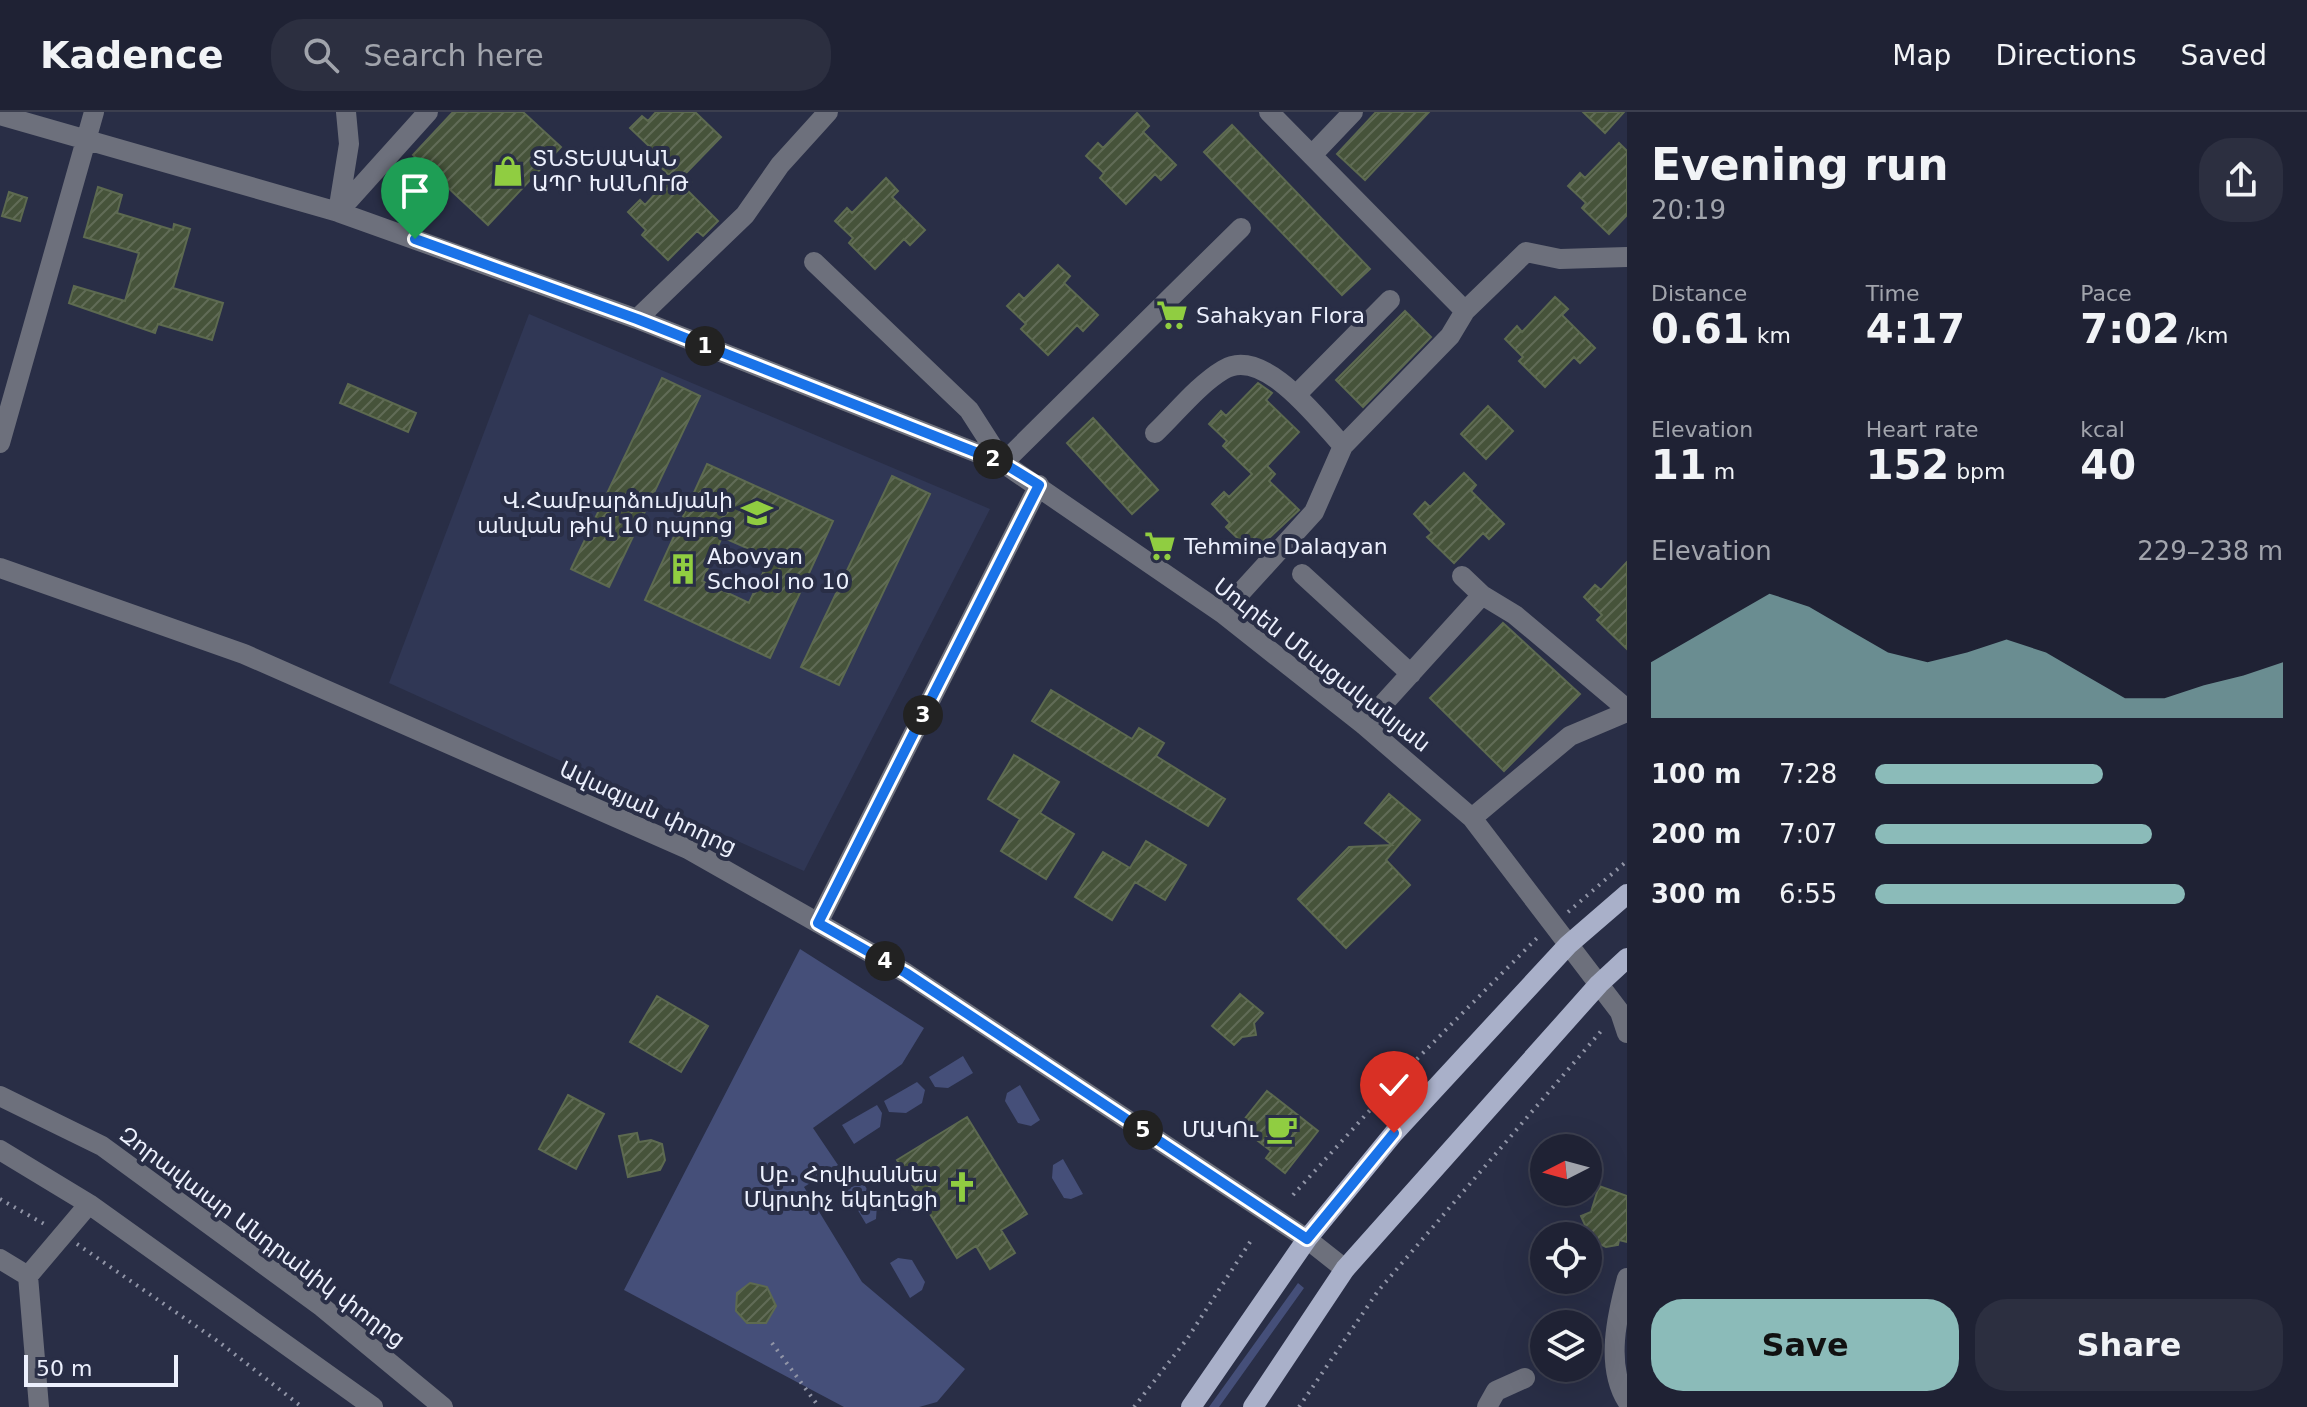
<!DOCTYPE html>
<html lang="en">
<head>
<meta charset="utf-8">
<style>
	body { margin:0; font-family:"DejaVu Sans","Noto Sans Armenian",sans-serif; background:#2c2f40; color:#f1f3f6; height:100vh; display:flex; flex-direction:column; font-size:30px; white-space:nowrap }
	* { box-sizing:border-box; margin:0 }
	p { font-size:26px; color:#a1a4ac }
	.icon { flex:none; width:44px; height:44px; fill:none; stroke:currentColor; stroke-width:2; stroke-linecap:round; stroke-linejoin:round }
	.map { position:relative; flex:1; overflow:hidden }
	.details { display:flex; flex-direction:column; background:#1f2234; width:680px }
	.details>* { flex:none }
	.needle { width:52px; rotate:264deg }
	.controls { position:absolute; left:1530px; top:1022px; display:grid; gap:16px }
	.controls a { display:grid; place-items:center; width:72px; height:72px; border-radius:50%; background:#1f2234; box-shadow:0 8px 32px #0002,0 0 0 2px #3c3f4f; font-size:40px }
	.scale { position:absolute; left:24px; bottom:20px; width:154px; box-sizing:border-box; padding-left:8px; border:4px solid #ecf0fd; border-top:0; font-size:22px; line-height:28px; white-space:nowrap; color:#ecf0fd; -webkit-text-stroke:6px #292e46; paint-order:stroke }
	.pin { position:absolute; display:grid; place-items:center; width:68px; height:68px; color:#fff; margin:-82px -34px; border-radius:50% 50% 50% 0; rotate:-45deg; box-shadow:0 0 8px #0007 }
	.pin .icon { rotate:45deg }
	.km { position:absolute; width:40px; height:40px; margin:-20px; border-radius:50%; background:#222; color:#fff; font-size:22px; line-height:40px; text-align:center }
	.round { display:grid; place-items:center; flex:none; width:84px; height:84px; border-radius:32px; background:#2c2f40 }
	.summary { display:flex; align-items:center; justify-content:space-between; height:136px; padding:0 24px }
	h1 { font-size:44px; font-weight:700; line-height:60px }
	.metrics { display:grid; grid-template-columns:repeat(3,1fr); gap:12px; height:136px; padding:8px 24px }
	.metrics div { display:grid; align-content:center }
	.metrics b { font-size:40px; font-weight:700 }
	.metrics small { font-size:22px; font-weight:400 }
	.metrics p { font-size:22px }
	.chart { height:224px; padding:16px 24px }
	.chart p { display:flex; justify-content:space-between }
	.chart svg { width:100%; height:144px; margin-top:8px; fill:#8bbbb9; opacity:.7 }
	.action { display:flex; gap:16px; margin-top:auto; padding:16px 24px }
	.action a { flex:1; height:92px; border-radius:32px; background:#8bbbb9; color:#111; font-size:32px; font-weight:700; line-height:92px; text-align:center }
	.action a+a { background:#2c2f40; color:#f1f3f6 }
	ul { padding:0 24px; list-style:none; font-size:26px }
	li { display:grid; grid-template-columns:128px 96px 1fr; align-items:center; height:60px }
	li i { height:20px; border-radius:10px; background:#8bbbb9 }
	header { display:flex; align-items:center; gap:48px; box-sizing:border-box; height:112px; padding:0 40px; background:#1f2234; border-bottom:2px solid #3c3f4f }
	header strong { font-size:38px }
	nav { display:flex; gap:44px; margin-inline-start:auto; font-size:28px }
	.search { width:560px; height:72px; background:#2c2f40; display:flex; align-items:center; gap:20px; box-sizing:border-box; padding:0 28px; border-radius:32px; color:#a1a4ac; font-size:30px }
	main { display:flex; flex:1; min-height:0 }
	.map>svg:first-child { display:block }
	.built { fill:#303755 }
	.green { fill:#454f79 }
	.building { fill:url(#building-hatch); stroke:#5d6a50; stroke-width:2; fill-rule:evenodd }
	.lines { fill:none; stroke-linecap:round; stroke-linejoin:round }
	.path { stroke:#9195a7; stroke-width:4; stroke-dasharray:2 6; stroke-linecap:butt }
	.minor { stroke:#6d707c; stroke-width:20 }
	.major { stroke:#a9b0c9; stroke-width:20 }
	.route-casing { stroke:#fff; stroke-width:16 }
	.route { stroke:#1a73e8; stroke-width:10 }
	.labels { text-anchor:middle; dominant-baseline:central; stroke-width:8; stroke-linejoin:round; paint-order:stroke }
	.poi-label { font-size:22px; fill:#ecf0fd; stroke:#292e46; text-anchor:start }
	.street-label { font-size:22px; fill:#ecf0fd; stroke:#292e46 }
</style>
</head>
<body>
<header>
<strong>Kadence</strong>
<div class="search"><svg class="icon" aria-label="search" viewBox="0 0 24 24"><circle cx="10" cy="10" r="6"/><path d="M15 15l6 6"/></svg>Search here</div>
<nav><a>Map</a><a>Directions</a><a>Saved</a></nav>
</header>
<main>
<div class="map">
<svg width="1627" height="1295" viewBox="0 0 1627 1295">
	<defs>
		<pattern id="building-hatch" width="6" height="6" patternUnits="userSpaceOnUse" patternTransform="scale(2)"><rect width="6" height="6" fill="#46533a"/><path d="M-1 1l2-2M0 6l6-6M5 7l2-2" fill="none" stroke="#616c57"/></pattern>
	</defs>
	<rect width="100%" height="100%" fill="#292e46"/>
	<path class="built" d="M 529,202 L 990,397 L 804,759 L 389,571 Z"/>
	<path class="green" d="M 800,837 L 924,916 L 902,952 L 813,1016 L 838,1053 L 804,1075 L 862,1170 L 965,1257 L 937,1290 L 919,1295 L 844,1295 L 624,1178 Z
		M 963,944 L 973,961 L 948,976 L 935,975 L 929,965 Z
		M 917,970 L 925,978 L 922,991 L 906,1001 L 889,1000 L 884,989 Z
		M 1020,973 L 1040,1008 L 1031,1014 L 1018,1011 L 1005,989 L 1007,981 Z
		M 877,993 L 882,1001 L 880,1015 L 854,1032 L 842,1013 Z
		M 1063,1047 L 1083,1082 L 1071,1087 L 1064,1086 L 1052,1066 L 1053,1053 Z
		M 858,1072 L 865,1074 L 877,1093 L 876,1107 L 866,1112 L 846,1078 Z
		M 898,1146 L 912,1148 L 925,1170 L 922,1178 L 910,1186 L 890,1151 Z
		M 1298,1171 L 1304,1176 L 1219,1295 L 1209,1295 Z"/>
	<path class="building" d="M 453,0 L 523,0 L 561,35 L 488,113 L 413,43 Z
		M 656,0 L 695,0 L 721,25 L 684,63 L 691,70 L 685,76 L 718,109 L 703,124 L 697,119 L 668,148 L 642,123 L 646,118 L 628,100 L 640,88 L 645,93 L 671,65 L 644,39 L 649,34 L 630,16 L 642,4 L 648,9 Z
		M 1376,0 L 1429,0 L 1365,68 L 1337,42 Z
		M 1583,0 L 1624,0 L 1605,21 Z
		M 1137,1 L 1149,14 L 1143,20 L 1176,53 L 1161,68 L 1155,62 L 1126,92 L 1100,66 L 1104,61 L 1086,44 L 1098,31 L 1103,36 Z
		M 1232,13 L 1370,157 L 1342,183 L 1204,40 Z
		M 1619,31 L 1627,39 L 1627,103 L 1609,122 L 1582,96 L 1586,91 L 1568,74 L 1580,61 L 1585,66 Z
		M 886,66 L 898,79 L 892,85 L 925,118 L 910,133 L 904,127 L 875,157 L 849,131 L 853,126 L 835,109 L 847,96 L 852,101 Z
		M 98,75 L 122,83 L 117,101 L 173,118 L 174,112 L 190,117 L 173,176 L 223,191 L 212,228 L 158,212 L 155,221 L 69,191 L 74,174 L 125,189 L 139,141 L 84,125 Z
		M 9,80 L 27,86 L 20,109 L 2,104 Z
		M 1058,153 L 1070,164 L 1064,171 L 1098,203 L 1083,219 L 1077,213 L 1048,243 L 1021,217 L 1026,212 L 1007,194 L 1019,182 L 1024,187 Z
		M 1555,185 L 1568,197 L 1562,203 L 1595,236 L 1580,251 L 1574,245 L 1545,275 L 1519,249 L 1523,245 L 1505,227 L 1517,214 L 1522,220 Z
		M 1405,199 L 1431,225 L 1363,295 L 1336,268 Z
		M 662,266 L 700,284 L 609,475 L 571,457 Z
		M 1258,271 L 1272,281 L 1266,288 L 1299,320 L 1267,354 L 1275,362 L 1269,369 L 1299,398 L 1253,441 L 1226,415 L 1230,411 L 1212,392 L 1224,380 L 1229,385 L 1252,362 L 1223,334 L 1227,329 L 1209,312 L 1221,299 L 1226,304 Z
		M 348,272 L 416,301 L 408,320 L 340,291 Z
		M 1488,294 L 1513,319 L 1486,347 L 1461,322 Z
		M 1093,306 L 1158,378 L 1132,402 L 1067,331 Z
		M 707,352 L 833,409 L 770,546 L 645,488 ZM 722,425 L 770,446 L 749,491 L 702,469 Z
		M 1464,361 L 1476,373 L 1471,379 L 1504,412 L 1489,427 L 1483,421 L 1454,451 L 1427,425 L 1432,421 L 1414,402 L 1425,390 L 1430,395 Z
		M 892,364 L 930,382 L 839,573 L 801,555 Z
		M 1627,450 L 1627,537 L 1597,508 L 1602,503 L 1584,485 L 1595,473 L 1601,478 Z
		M 1503,511 L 1580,582 L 1504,659 L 1430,586 Z
		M 1051,578 L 1132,627 L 1139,616 L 1164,631 L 1156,644 L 1225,687 L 1208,714 L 1032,609 Z
		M 1014,643 L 1059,670 L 1040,701 L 1074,722 L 1046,767 L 1001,739 L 1020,707 L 988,687 Z
		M 1389,682 L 1420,708 L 1386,748 L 1410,773 L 1346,836 L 1298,787 L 1349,735 L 1392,733 L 1365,711 Z
		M 1146,729 L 1186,753 L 1165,788 L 1135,770 L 1112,808 L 1075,785 L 1103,740 L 1130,756 Z
		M 1240,882 L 1263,901 L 1254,911 L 1256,923 L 1242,925 L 1234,933 L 1212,914 Z
		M 657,884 L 708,914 L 681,960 L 630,930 Z
		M 1267,979 L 1318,1019 L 1285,1061 L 1266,1046 L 1271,1039 L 1245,1019 L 1243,1009 Z
		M 568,983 L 604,1002 L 576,1057 L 539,1037 Z
		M 967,1005 L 1027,1102 L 1001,1118 L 1015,1141 L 990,1157 L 976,1134 L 957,1146 L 897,1048 Z
		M 637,1021 L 639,1030 L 651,1028 L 662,1032 L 665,1048 L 660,1058 L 628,1065 L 619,1024 Z
		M 1599,1074 L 1627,1084 L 1627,1130 L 1619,1128 L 1618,1133 L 1606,1135 L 1583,1124 L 1586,1115 L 1581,1104 L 1591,1100 Z
		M 750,1171 L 767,1175 L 776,1194 L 766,1211 L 747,1211 L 736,1199 L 737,1181 Z"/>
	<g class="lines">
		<path class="path" d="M 1568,800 L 1627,749
			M 1293,1083 L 1410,954 L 1540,823
			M 0,1087 L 46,1113
			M 77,1132 L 219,1230 L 302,1295
			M 772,1231 L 819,1295
			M 1134,1295 L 1187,1227 L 1252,1127
			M 1299,1295 L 1378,1179 L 1602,918"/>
		<path class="minor" d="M 1269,0 L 1465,199 L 1450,224 L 1343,334
			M 0,3 L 338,100 L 637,207 L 1003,351 L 1222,501 L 1364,613 L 1472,706 L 1620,900 L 1627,921
			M 1312,43 L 1353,0
			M 338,100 L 428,0
			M 338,100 L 349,32 L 346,0
			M 814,150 L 969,298 L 1003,351 L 1241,116
			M 1465,199 L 1526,140 L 1560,147 L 1627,145
			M 637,207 L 745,103 L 780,53 L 828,0
			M 1296,283 L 1390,188
			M 1155,321 C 1176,301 1198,273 1223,258 C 1263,233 1318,307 1343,334 L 1314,400 L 1222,501
			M 0,331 L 94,0
			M 0,456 L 244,542 L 688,737 L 906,861 L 1307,1127 L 1345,1157
			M 1302,462 L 1411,562
			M 1462,464 L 1482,483 L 1515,503 L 1627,597
			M 1364,613 L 1482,483
			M 1472,706 L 1570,624 L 1627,600
			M 818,811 L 1039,373
			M 0,984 L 102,1034 L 322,1195 L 443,1295
			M 0,1038 L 89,1092 L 373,1295
			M 0,1147 L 28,1164 L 89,1092
			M 28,1164 L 39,1295
			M 1627,1166 C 1617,1203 1605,1254 1627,1289
			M 1487,1295 L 1496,1279 L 1525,1266"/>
		<path class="major" d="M 1191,1295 L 1307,1127 L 1394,1021 L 1568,833 L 1627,782
			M 1253,1295 L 1345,1157 L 1599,872 L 1627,846"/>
	</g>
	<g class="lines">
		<defs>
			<path id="route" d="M 415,127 L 637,207 L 1003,351 L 1039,373 L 818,811 L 906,861 L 1307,1127 L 1394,1021"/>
		</defs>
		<use href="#route" class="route-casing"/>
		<use href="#route" class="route"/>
	</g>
	<defs>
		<symbol id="shop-bare" viewBox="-9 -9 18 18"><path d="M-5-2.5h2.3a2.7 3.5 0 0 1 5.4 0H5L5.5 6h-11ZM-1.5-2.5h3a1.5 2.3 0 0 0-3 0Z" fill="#90cd41" stroke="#292e46" stroke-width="2.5" paint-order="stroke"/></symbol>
		<symbol id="supermarket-bare" viewBox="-9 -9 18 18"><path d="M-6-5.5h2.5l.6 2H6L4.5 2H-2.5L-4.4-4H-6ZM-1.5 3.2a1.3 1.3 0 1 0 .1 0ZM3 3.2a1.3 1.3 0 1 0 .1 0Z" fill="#90cd41" stroke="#292e46" stroke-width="2.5" paint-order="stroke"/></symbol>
		<symbol id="school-bare" viewBox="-9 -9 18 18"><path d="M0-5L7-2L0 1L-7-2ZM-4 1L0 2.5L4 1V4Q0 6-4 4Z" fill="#90cd41" stroke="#292e46" stroke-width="2.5" paint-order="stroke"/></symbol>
		<symbol id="building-bare" viewBox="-9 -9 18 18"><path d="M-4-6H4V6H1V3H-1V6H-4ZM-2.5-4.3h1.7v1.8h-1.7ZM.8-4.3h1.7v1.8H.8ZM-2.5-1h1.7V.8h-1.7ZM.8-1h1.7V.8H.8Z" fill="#90cd41" stroke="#292e46" stroke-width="2.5" paint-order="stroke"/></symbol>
		<symbol id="cafe-bare" viewBox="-9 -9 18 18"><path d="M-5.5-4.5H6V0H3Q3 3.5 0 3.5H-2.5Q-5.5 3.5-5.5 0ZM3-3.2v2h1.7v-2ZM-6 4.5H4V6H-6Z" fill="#90cd41" stroke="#292e46" stroke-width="2.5" paint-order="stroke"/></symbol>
		<symbol id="church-bare" viewBox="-9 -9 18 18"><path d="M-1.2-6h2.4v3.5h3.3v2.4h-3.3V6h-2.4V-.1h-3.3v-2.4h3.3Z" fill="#90cd41" stroke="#292e46" stroke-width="2.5" paint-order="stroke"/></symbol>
	</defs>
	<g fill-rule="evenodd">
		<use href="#shop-bare" x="486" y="37" width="44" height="44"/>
		<use href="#supermarket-bare" x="1150" y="181" width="44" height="44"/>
		<use href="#school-bare" x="735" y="379" width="44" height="44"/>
		<use href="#supermarket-bare" x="1138" y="412" width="44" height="44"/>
		<use href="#building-bare" x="661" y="435" width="44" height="44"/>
		<use href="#cafe-bare" x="1260" y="995" width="44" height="44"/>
		<use href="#church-bare" x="940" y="1053" width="44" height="44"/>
	</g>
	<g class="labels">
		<g class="poi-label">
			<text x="532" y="46">ՏՆՏԵՍԱԿԱՆ<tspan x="532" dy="25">ԱՊՐ ԽԱՆՈՒԹ</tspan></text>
			<text x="1196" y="203">Sahakyan Flora</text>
			<text x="733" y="388" text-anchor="end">Վ.Համբարձումյանի<tspan x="733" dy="25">անվան թիվ 10 դպրոց</tspan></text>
			<text x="1184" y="434">Tehmine Dalaqyan</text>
			<text x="707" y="444">Abovyan<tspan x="707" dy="25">School no 10</tspan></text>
			<text x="1258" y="1017" text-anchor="end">ՄԱԿՈւ</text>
			<text x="938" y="1062" text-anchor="end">Սբ. Հովհաննես<tspan x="938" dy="25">Մկրտիչ եկեղեցի</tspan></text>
		</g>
		<g class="street-label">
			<text transform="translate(1322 553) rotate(38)">Սուրեն Մնացականյան</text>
			<text transform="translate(648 696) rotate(25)">Ավագյան փողոց</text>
			<text transform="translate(262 1125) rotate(37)">Զորավաար Անդրանիկ փողոց</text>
		</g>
	</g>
</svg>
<div class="controls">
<a><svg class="needle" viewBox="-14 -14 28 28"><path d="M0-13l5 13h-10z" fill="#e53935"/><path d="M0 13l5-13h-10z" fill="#a1a4ac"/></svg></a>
<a><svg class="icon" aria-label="locate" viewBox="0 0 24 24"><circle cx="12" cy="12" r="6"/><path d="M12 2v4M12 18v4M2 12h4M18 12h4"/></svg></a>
<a><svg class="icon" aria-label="layers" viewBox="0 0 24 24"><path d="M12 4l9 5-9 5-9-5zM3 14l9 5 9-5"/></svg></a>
</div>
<div class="scale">50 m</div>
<div class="pin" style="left:415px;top:127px;background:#1e9e55"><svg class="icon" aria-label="arrive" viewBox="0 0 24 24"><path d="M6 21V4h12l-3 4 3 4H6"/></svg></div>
<div class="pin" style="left:1394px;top:1021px;background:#d93025"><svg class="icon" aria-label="check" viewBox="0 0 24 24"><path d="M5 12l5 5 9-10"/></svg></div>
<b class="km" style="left:705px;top:234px">1</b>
<b class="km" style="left:993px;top:347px">2</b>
<b class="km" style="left:923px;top:603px">3</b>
<b class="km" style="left:885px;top:849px">4</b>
<b class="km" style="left:1143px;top:1018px">5</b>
</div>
<section class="details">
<div class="summary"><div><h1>Evening run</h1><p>20:19</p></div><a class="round"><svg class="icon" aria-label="share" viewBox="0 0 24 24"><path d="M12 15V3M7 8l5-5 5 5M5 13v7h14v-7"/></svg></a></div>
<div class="metrics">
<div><p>Distance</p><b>0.61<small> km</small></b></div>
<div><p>Time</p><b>4:17</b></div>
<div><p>Pace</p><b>7:02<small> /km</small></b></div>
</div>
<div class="metrics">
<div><p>Elevation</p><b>11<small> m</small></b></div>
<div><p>Heart rate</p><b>152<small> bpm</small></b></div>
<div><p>kcal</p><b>40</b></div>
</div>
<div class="chart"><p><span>Elevation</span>229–238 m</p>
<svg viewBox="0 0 160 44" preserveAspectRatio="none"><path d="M0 44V27L10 20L20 13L30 6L40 10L50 17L60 24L70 27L80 24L90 20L100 24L110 31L120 38L130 38L140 34L150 31L160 27V44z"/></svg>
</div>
<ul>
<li><b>100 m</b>7:28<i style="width:56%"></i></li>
<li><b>200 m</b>7:07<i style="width:68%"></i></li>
<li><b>300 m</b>6:55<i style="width:76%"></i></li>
</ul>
<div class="action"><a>Save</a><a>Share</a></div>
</section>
</main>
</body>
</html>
